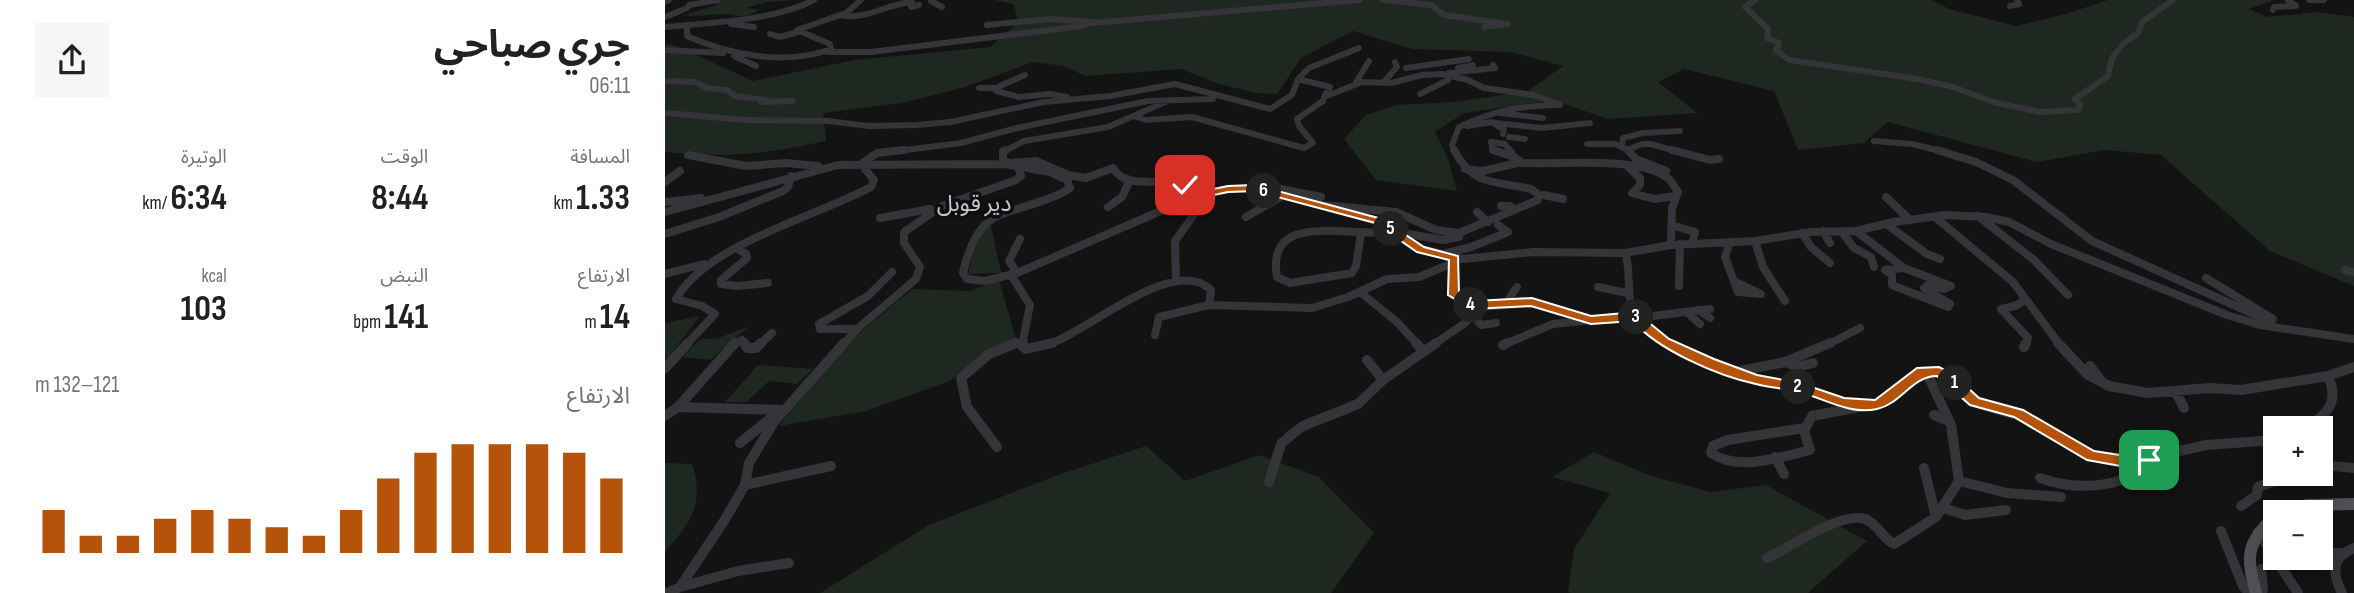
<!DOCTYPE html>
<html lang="ar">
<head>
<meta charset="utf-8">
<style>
	body { margin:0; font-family:"Sofia Sans Condensed","Noto Sans Arabic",sans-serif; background:#f6f6f6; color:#202124; direction:rtl; height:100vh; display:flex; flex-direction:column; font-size:26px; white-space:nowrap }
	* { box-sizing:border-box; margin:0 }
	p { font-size:23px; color:#757577 }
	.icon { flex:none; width:38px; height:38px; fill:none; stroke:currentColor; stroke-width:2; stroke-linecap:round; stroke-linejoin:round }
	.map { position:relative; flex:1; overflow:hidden; direction:ltr }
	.drawer { display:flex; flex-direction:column; background:#fff; width:665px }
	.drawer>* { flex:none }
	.tools { position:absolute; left:1598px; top:416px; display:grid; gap:14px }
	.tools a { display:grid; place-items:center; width:70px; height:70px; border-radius:0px; background:#fff; box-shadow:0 4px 18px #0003; font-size:35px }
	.pin { position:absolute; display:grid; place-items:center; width:60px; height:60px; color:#fff; margin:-30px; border-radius:14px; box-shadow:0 4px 10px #0006 }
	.km { position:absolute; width:35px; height:35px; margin:-18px; border-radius:50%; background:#222; color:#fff; font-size:19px; line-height:35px; text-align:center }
	.round { display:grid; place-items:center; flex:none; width:74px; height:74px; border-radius:0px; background:#f6f6f6 }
	.summary { display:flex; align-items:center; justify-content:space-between; height:119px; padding:0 35px }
	h1 { font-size:38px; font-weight:700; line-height:52px }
	.figures { display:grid; grid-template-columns:repeat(3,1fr); gap:10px; height:119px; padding:7px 35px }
	.figures div { display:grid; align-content:center }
	.figures b { font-size:35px; font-weight:700 }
	.figures small { font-size:19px; font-weight:400 }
	.figures p { font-size:19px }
	.chart { height:196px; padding:14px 35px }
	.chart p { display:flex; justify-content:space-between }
	.chart svg { width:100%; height:126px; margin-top:7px; stroke:#b45309; stroke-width:6 }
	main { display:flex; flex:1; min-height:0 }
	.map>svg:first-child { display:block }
	.green { fill:#1f2721 }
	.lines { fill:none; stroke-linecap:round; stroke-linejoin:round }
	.minor-far2 { stroke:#343439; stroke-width:6 }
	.minor-far1 { stroke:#343439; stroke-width:8 }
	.minor { stroke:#343439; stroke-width:10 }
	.major { stroke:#505158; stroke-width:12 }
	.route { fill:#b45309; stroke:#fff; stroke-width:2 }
	.labels { text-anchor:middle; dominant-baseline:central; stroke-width:7; stroke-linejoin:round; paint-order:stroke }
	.quarter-label { font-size:23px; fill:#c5c7d0; stroke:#0e0e0f }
</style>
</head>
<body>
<main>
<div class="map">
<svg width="1689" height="593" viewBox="0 0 1689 593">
	<rect width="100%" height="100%" fill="#131314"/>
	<path class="green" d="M 56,0 L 129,0 L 102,2 L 80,8 L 94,10 C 76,21 74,14 57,14 C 43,15 30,16 17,16 L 52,5 L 51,2 Z
		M 329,0 L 1267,0 L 1284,9 L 1351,26 L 1401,14 L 1443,0 L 1609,0 L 1584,9 L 1602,17 L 1653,12 L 1689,17 L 1689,286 L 1605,251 L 1496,155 L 1440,150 L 1372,162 L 1223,122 L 1199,143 L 1133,150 L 1109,91 L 1019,69 L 993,82 L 1032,113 L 943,119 L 888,100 L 799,113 L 770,132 L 783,159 L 792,191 L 711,180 L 679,139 L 701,115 L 731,105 L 791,102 L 863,91 L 898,66 L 846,52 L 747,49 L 688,31 L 636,58 L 612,94 L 591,93 L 551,83 L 516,69 L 420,76 L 399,66 L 368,62 L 300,87 L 237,103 L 158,113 L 161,141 C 102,154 60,158 0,152 L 0,45 L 7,44 L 88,81 L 189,60 L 325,47 L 353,23 L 349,4 Z
		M 325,221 L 336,273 L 303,274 L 312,233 Z
		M 334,280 L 351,339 L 282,382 L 201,411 L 114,426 L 183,343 L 247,289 L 306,291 Z
		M 35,316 L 4,356 L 0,358 L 0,323 Z
		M 84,326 L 45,360 L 18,357 L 35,339 L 51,339 Z
		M 93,365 L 148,369 L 132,384 L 104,381 L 81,402 L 60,402 Z
		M 481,446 L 520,481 L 594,455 L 654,477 L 709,533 L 666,593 L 155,593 L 264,525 L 390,476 Z
		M 929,452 L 986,476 L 1046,492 L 1101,485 L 1202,541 L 1143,593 L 906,593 L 903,592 L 909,549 L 945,493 L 887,477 Z
		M 0,463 L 27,464 C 40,503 26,523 0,551 Z"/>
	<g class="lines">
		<path class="minor-far2" d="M 718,0 L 766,5 L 779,15 L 843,24 L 819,27
			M 1090,0 L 1080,7 L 1103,29 L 1102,38 L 1114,43 L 1111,50 L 1124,60 L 1253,79 L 1288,87 L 1328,102 L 1375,112 L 1413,110 L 1415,105 L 1410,99 L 1443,76 L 1447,58 L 1458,44 L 1473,33 L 1477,22 L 1508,0
			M 1644,0 L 1659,0
			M 266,1 L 277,7
			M 0,2 L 4,0
			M 24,5 L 53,0
			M 1345,6 L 1354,4 L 1352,0
			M 1608,10 L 1609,7 L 1631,6 L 1623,0
			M 174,15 C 200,21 221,4 247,2 L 246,7 L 254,5
			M 0,17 L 22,8
			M 427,23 L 695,0
			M 66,24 L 89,27
			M 22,26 L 22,36 C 64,55 121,66 166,49 L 165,44 L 132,30 L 181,13 L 196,0
			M 0,27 C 49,22 104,22 149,0
			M 105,34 L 115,37 L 133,32
			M 0,50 L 58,53
			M 162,52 L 206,52 L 417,26 L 428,22 L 384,19 L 322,25
			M 69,56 L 91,66
			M 741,68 L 804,59
			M 793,68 L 808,65
			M 784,73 L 830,68 L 828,65
			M 360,75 L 335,86 L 331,91 L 354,97 L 385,94 L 402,97
			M 633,79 L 644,68 L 694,48
			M 0,81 L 30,82 L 42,88 L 62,90 L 70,96 L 101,100
			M 719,82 L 732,67 L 730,62
			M 690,84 L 704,61
			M 314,88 L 332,88
			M 755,94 L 783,80 L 783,76
			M 96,102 L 128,101
			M 0,113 L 81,120 L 163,121 L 204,126 L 252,125 L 285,122 L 379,102 L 445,96 L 510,84 L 605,109 L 627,95 L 633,79 L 665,87 L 659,97 L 697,82 L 726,83 L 757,75 L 777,74 L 803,80 L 819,88 L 869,95 L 895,105 C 853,106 833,109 794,127 L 787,145 L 790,152
			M 834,113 L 878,118
			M 471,117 L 481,120 L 527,117 L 639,148 L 648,143 L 634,126 L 632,119 L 658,101
			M 830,123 L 877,128 L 925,123
			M 802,126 L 827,122 L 839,130 L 838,134
			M 844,137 L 860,139
			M 1209,141 L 1247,144 L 1279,152
			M 922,144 L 950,144 L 961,149
			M 957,146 L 958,138 L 978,133 L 1015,131
			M 224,152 L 296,143 L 352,128 L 483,101 L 548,99
			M 338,152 L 359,141 L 443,127 L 505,100
			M 833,152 L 828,150 L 826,142 L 840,144 L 845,152
			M 964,152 L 962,150 L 977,144 L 986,144 L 1014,152"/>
		<path class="minor-far1" d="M 341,150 L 338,151 L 338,160 L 344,163
			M 828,150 L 849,157
			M 844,150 L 849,157
			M 963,150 L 971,159 L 1001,171
			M 1007,150 L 1045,160 L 1054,159
			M 1272,150 L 1311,162 L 1348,180 L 1427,241 L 1606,322
			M 23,155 L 81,166 L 121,163 L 153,166
			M 849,157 L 857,163 C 894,165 976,155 1004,179 C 1007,182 1010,188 1013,192 L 1007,208 L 1006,245
			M 199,162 L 212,153 L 239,150
			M 345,163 L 371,161 L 403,175 L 421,178 L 448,168 C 465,197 516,167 530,192 C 532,197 532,204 533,209 L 510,241 L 511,281
			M 963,167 L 975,178 L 975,185 L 967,193 L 989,199 L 1011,196
			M 800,169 L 818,171 L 856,162
			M 0,182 L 15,171
			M 606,187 L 656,197
			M 879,195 L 898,199
			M 1221,197 L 1245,220
			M 0,202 L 36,198
			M 658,205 L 731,212 L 771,230 L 794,233 L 873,200 L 873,194 L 866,189 C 832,181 808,187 789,150
			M 836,206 L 845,206 L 849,210
			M 443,207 L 457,197 L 464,182 L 462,179
			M 0,212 L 173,165 L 339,164 L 385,172 L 402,180 L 405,188 L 397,193 C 341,219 314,202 298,273 L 302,279 L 320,281 L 352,273 L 533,195 L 563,189 L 590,188 L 714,221 L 756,249 L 798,259 L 868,252 L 960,253 L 1006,245 L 1090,241 L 1146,232 L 1191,231 L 1229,222 L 1280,215 L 1321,217 L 1344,222 L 1386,244 L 1562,315 L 1595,325 L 1689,339
			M 812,212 L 823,222
			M 1313,216 L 1369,260 L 1403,295
			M 581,217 L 617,196
			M 1270,217 L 1348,282 L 1395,345
			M 215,218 L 265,209
			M 1221,224 L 1262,254 L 1275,259
			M 1006,225 L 1030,232 L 1027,244
			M 1158,231 L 1165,243
			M 1191,231 L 1239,268
			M 732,232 L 778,240 L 794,237
			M 1177,232 L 1189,248 L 1206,257 L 1209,267
			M 1137,233 L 1146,247 L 1165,263
			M 0,234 L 54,217 L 118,191 L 123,187 L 126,176
			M 696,234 L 691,266 L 687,273 L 625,283 L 612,277 C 600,207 691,240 729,231
			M 1090,241 L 1098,267 L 1120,301
			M 1065,243 L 1060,257 L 1073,292 L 1096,294 L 1069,281
			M 73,249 L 81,254 L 82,258 L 56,280 L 56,284 L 72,286 L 103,283
			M 960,253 C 964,263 963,275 964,286 C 964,317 980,331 1006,345
			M 778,254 L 806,247 L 843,232 L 833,225
			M 789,258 L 788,295 L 814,307 L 873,303 L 930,320 L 971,316
			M 1239,268 L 1286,286 L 1279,289 L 1263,285 L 1259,288 L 1285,304 L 1283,307 L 1227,285 L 1227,275 L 1220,270 Z
			M 1680,270 L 1689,272
			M 352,273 L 344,261 L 355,239
			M 0,274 L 39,264
			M 346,275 L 365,305 L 357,345
			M 1541,278 L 1608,319
			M 1014,286 L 1015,244
			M 933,287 L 962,293
			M 695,292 L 732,322 L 753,345
			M 840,305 L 852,287
			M 1033,310 L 1045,318
			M 1022,312 L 1035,324
			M 808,315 L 816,325 L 831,323
			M 971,318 L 1045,309
			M 192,329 L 155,329 L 154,324 L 203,296 L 227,272
			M 490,335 L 494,317 L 544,305
			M 21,345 L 50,314 L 37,306 L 11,299 C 42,244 150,217 206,187 L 209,180 L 200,169 L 199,162
			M 67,345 L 77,340 L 80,345
			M 94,345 L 107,333
			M 178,345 L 192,329 L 251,279 L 255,267 L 239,243 L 239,232 L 277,206 L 351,180 L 356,176 L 353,167
			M 345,345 L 359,342
			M 381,345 C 421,334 509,253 546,290 L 544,305 L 647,308 L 683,297 L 722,279 L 754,277 L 790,262
			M 768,345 L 800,323 L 809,313 L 807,305
			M 838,345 L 888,324 L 926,320
			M 1162,345 L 1195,328
			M 1360,345 L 1363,338 L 1336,309 L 1350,306 L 1360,300"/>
		<path class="minor" d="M 79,343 L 82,348 L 91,348 L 96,343
			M 358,343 L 357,346 L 361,349 L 387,343
			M 751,343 L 758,351
			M 1003,343 L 1025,355 L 1090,380 L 1135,388 L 1186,404
			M 1393,343 L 1422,374 L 1444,386 L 1483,393 L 1545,388 L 1576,390 L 1663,376 L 1689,367
			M 838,345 L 842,343
			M 1359,347 L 1361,343
			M 702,360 L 718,380
			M 1123,363 L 1132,367 L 1148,363
			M 1425,366 L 1437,382
			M 0,368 L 23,343
			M 1070,372 L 1120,362 L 1165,343
			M 1511,392 L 1519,408
			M 13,407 L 120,410
			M 1269,415 L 1284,421
			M 0,416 L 13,407 L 70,343
			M 1139,428 L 1063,440 L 1048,446 L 1046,453 C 1073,472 1116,457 1145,450 L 1139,431 L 1147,416 L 1215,403 L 1254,374 L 1269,371 L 1282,376 L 1315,404 L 1364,419 L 1415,451 L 1446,460 L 1474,460 L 1541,445 L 1610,440
			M 1640,429 C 1662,415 1675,402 1663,376
			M 75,443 L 112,413
			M 332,447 L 302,407 L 296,378 L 324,354 L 351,343
			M 1110,457 L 1119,474
			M 1656,465 L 1689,468
			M 1259,468 L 1271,517
			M 1375,478 C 1408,490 1461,491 1484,460
			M 1294,481 L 1342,493 L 1396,497
			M 604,482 L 616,444 L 626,435 L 638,426 L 693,404 L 718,380 L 771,343
			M 80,485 L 166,466
			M 1576,506 L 1592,495 L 1593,487 L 1629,474
			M 1279,508 L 1300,515 L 1341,510
			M 1556,531 L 1578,586 L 1584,593
			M 1593,532 L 1610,558
			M 1660,548 L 1666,553 L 1675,553
			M 1102,558 C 1124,548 1176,511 1200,519 C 1213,524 1218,539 1229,544 L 1271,517 L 1294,481 L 1286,425 L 1261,371
			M 1610,558 L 1633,593
			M 15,587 L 73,571 L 124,563
			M 2,593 L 15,587 L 59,521 L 80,485 L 84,463 L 109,422 L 179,343
			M 1595,593 L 1598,590 L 1596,569
			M 1677,593 C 1667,573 1666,557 1689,548"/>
		<path class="major" d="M 1616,513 L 1642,505 L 1689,504
			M 1591,593 C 1581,556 1581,543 1610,516"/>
	</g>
	<path class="route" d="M 517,183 C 524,181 532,186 534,192 L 563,186 L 590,185 L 717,219 L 759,247 L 793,256 L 794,293 L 809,301 L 867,298 L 926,316 L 971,312 L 1004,339 L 1049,359 L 1092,375 L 1135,383 L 1179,398 L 1210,400 L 1252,368 L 1274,367 L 1288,374 L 1314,398 L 1358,410 L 1429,451 L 1461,456 L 1484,455 L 1490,460 L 1484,466 L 1461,467 L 1422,460 L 1349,417 L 1305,405 L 1272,376 C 1247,376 1236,404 1212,409 C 1184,415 1159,398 1134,392 C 1120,388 1105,388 1091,384 C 1053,376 993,350 968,321 L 926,324 L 866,306 L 807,309 L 783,295 L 784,260 L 752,252 L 710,223 L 590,191 L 563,192 L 530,199 L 517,187 Z"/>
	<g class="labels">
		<g class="quarter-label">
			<text x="309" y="204">دير قوبل</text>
		</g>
	</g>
</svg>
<div class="tools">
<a>+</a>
<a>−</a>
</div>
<div class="pin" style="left:1484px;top:460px;background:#1e9e55"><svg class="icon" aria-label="arrive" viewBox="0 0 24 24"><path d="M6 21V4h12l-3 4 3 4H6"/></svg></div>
<div class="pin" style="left:520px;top:185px;background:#d93025"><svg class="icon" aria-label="check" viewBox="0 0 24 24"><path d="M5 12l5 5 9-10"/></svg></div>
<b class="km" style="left:1290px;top:383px">1</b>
<b class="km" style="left:1133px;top:387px">2</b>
<b class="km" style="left:971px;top:317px">3</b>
<b class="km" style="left:806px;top:305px">4</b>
<b class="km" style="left:726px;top:229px">5</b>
<b class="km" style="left:599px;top:191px">6</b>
</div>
<section class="drawer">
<div class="summary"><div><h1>جري صباحي</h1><p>06:11</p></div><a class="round"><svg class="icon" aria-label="share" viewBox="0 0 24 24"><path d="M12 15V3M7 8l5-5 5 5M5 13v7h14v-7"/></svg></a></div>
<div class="figures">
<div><p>المسافة</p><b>1.33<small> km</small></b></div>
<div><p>الوقت</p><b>8:44</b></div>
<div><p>الوتيرة</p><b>6:34<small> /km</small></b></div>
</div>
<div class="figures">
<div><p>الارتفاع</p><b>14<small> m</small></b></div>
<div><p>النبض</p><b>141<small> bpm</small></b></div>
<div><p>kcal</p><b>103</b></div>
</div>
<div class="chart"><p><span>الارتفاع</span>121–132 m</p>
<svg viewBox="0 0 160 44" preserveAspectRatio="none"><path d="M5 44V29M15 44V38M25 44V38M35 44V32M45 44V29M55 44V32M65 44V35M75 44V38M85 44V29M95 44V18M105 44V9M115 44V6M125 44V6M135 44V6M145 44V9M155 44V18"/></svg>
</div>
</section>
</main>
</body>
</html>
